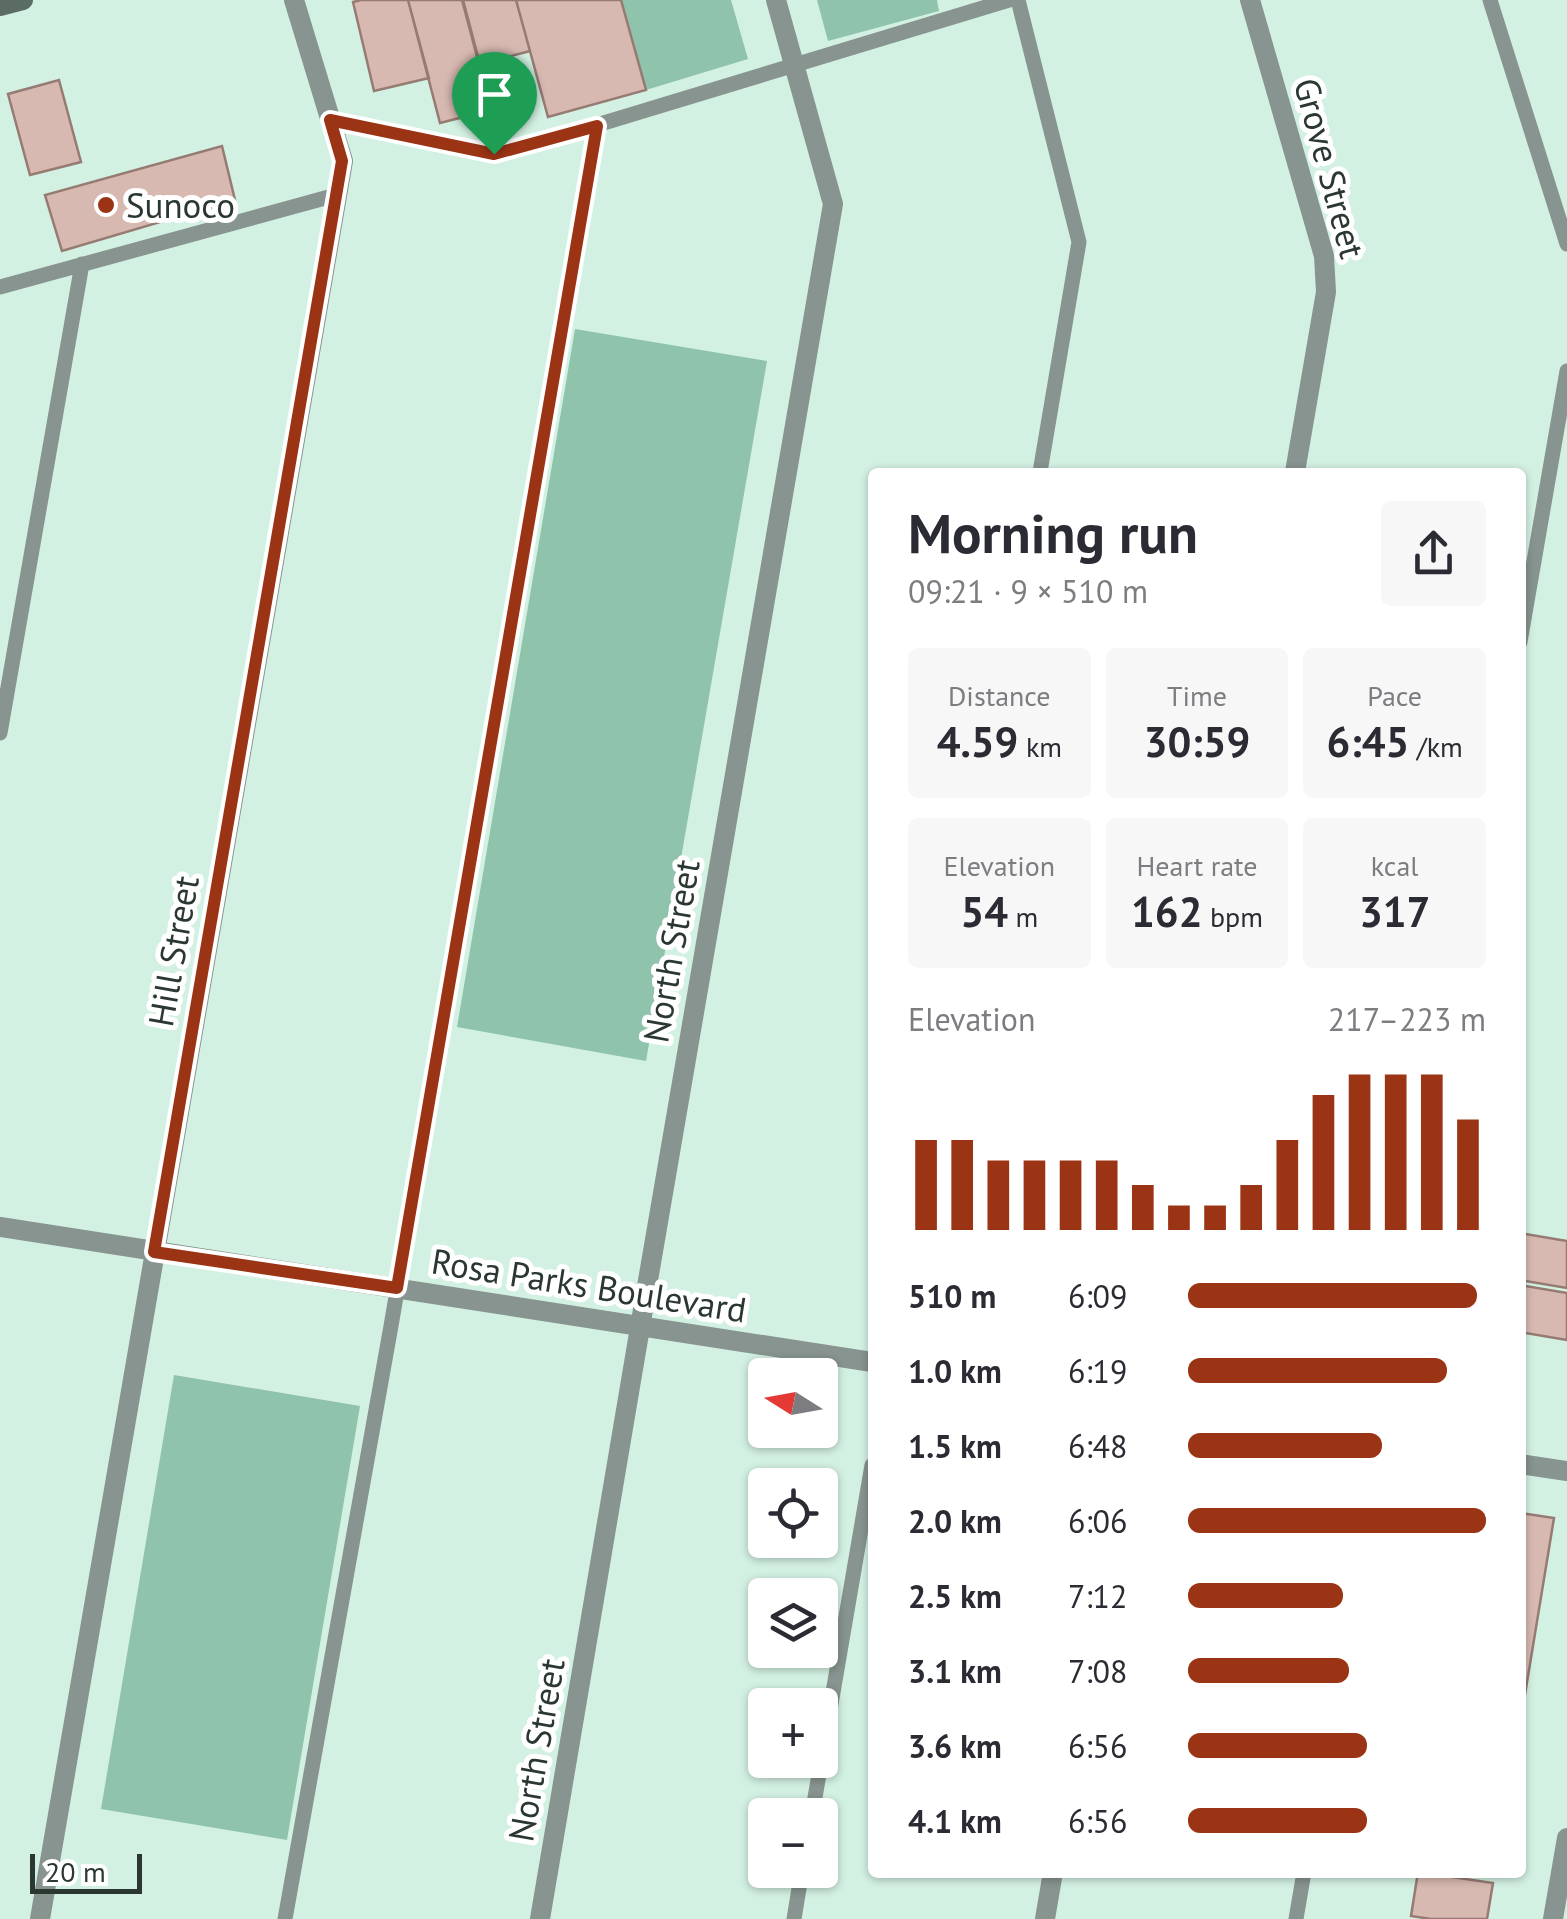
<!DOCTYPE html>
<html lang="en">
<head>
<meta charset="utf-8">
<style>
	body { margin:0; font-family:"PT Sans",sans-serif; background:#f7f7f7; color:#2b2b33; height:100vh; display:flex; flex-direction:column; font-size:38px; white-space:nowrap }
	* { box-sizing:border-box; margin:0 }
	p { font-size:32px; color:#7c7c81 }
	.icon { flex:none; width:55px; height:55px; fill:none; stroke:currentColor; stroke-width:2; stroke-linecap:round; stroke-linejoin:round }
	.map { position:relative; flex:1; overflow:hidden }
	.side { position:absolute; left:868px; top:468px; width:658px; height:1410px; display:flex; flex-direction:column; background:#fff; border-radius:10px; box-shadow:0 2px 8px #0004 }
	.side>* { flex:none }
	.needle { width:65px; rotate:281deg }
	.fabs { position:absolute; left:748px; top:1358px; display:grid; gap:20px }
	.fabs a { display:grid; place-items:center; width:90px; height:90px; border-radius:10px; background:#fff; box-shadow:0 2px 8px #0004; font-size:50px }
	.scale { position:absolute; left:30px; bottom:25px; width:112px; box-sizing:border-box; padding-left:10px; border:5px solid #2b3731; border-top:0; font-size:28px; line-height:35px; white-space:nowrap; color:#2b3731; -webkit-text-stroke:8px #fff; paint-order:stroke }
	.pin { position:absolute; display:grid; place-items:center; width:85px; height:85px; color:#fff; margin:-102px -42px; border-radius:50% 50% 50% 0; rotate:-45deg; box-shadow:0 0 10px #0007 }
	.pin .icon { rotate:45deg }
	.round { display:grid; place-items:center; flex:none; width:105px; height:105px; border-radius:10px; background:#f7f7f7 }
	.overview { display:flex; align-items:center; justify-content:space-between; height:170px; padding:0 40px }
	h1 { font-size:55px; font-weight:700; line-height:75px }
	.metrics { display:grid; grid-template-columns:repeat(3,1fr); gap:15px; height:170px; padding:10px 40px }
	.metrics div { display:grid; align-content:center; border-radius:10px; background:#f7f7f7; text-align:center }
	.metrics b { font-size:42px; font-weight:700 }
	.metrics small { font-size:28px; font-weight:400 }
	.metrics p { font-size:28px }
	.chart { height:280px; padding:20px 40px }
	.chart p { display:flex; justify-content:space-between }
	.chart svg { width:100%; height:180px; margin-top:10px; stroke:#9b3414; stroke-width:6 }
	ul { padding:0 40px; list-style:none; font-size:32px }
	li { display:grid; grid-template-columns:160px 120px 1fr; align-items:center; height:75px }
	li i { height:25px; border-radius:12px; background:#9b3414 }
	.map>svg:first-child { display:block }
	.green { fill:#8fc3ab }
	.building { fill:#d7b9b1; stroke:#967b73; stroke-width:2.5 }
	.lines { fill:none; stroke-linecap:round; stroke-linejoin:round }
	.lane { stroke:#88948f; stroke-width:15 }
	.street { stroke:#88948f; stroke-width:20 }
	.secondary { stroke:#5b6c64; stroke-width:20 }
	.route-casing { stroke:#fff; stroke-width:20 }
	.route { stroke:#9b3414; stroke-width:12 }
	.poi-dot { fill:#9b3414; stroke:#fff; stroke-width:4 }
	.labels { text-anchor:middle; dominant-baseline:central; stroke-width:10; stroke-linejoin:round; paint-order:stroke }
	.street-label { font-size:35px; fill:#2b3731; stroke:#fff }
	.poi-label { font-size:35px; fill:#2b3731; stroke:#fff; text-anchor:start }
</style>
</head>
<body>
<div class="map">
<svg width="1567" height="1919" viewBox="0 0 1567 1919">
	<rect width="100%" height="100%" fill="#d3f1e3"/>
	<path class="green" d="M 621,0 L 731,0 L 748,59 L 646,90 Z
		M 817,0 L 937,0 L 939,11 L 828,41 Z
		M 575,329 L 767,361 L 646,1061 L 457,1027 Z
		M 174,1375 L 360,1406 L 287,1840 L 101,1809 Z"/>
	<path class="building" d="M 361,0 L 408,0 L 429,78 L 374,91 L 353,2 Z
		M 408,0 L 462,0 L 491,110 L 440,123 Z
		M 463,0 L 516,0 L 530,51 L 480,64 Z
		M 516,0 L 621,0 L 646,90 L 548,117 Z
		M 59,80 L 81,162 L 30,175 L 8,94 Z
		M 222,146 L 235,200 L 62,251 L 45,195 Z
		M 1520,1233 L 1567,1241 L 1567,1288 L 1520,1280 Z
		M 1520,1285 L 1567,1293 L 1567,1340 L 1520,1332 Z
		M 1520,1513 L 1554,1518 L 1520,1725 Z
		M 1418,1872 L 1493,1883 L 1487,1919 L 1431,1919 L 1411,1916 Z"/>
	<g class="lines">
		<path class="lane" d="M 1018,0 L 1079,242 L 1040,472
			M 1490,0 L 1567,244
			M 330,120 L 495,154 L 597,125 L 1009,0
			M 0,287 L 336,195
			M 1520,642 L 1567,371
			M 0,733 L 82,264
			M 812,1815 L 872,1465
			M 285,1919 L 391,1326 L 597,125
			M 794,1919 L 802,1870
			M 1296,1919 L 1304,1872"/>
		<path class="street" d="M 1250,0 L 1324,256 L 1326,292 L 1295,472
			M 0,1227 L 872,1362
			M 1520,1464 L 1567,1471
			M 40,1919 L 343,161 L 294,0
			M 540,1919 L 646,1292 L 833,204 L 776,0
			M 1045,1919 L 1053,1872
			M 1553,1919 L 1567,1838"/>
		<path class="secondary" d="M 0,6 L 23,0"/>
	</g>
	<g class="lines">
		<defs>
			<path id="route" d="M 330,120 L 494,154 L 597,126 L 397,1288 L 154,1252 L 342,161 Z"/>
		</defs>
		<use href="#route" class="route-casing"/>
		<use href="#route" class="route"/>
	</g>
	<circle class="poi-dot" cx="106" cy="205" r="10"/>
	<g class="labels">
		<g class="street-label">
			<text transform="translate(1330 168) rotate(75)">Grove Street</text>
			<text transform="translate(173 951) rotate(-80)">Hill Street</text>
			<text transform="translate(671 951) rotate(-80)">North Street</text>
			<text transform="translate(589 1285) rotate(9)">Rosa Parks Boulevard</text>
			<text transform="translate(536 1750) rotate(-80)">North Street</text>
		</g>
		<g class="poi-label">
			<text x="126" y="205">Sunoco</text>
		</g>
	</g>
</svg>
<div class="fabs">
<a><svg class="needle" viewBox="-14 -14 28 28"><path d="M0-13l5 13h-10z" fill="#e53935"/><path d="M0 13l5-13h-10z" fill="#7c7c81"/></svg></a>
<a><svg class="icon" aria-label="locate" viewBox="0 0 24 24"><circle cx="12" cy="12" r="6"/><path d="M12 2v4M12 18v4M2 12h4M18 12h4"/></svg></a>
<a><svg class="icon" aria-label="layers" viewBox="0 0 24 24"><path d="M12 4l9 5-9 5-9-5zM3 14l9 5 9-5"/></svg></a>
<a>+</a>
<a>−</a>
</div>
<div class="scale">20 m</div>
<div class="pin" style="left:494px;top:154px;background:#1e9e55"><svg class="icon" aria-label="arrive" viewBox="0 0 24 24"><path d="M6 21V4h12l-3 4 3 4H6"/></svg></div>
<section class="side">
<div class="overview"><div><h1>Morning run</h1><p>09:21 · 9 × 510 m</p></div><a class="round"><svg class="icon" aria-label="share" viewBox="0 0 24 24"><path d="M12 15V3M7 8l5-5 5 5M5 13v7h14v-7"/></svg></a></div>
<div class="metrics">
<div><p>Distance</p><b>4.59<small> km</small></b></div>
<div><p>Time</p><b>30:59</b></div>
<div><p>Pace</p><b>6:45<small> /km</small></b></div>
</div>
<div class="metrics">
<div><p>Elevation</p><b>54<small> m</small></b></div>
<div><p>Heart rate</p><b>162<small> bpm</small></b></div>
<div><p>kcal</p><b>317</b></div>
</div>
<div class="chart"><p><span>Elevation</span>217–223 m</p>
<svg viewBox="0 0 160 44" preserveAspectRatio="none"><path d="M5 44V22M15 44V22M25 44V27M35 44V27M45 44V27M55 44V27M65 44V33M75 44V38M85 44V38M95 44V33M105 44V22M115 44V11M125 44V6M135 44V6M145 44V6M155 44V17"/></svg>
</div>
<ul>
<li><b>510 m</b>6:09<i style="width:97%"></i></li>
<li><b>1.0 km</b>6:19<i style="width:87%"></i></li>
<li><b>1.5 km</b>6:48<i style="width:65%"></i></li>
<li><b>2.0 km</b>6:06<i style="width:100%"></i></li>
<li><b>2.5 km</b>7:12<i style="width:52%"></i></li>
<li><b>3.1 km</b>7:08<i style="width:54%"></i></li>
<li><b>3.6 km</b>6:56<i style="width:60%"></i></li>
<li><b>4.1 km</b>6:56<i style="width:60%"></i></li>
</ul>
</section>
</div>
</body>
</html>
